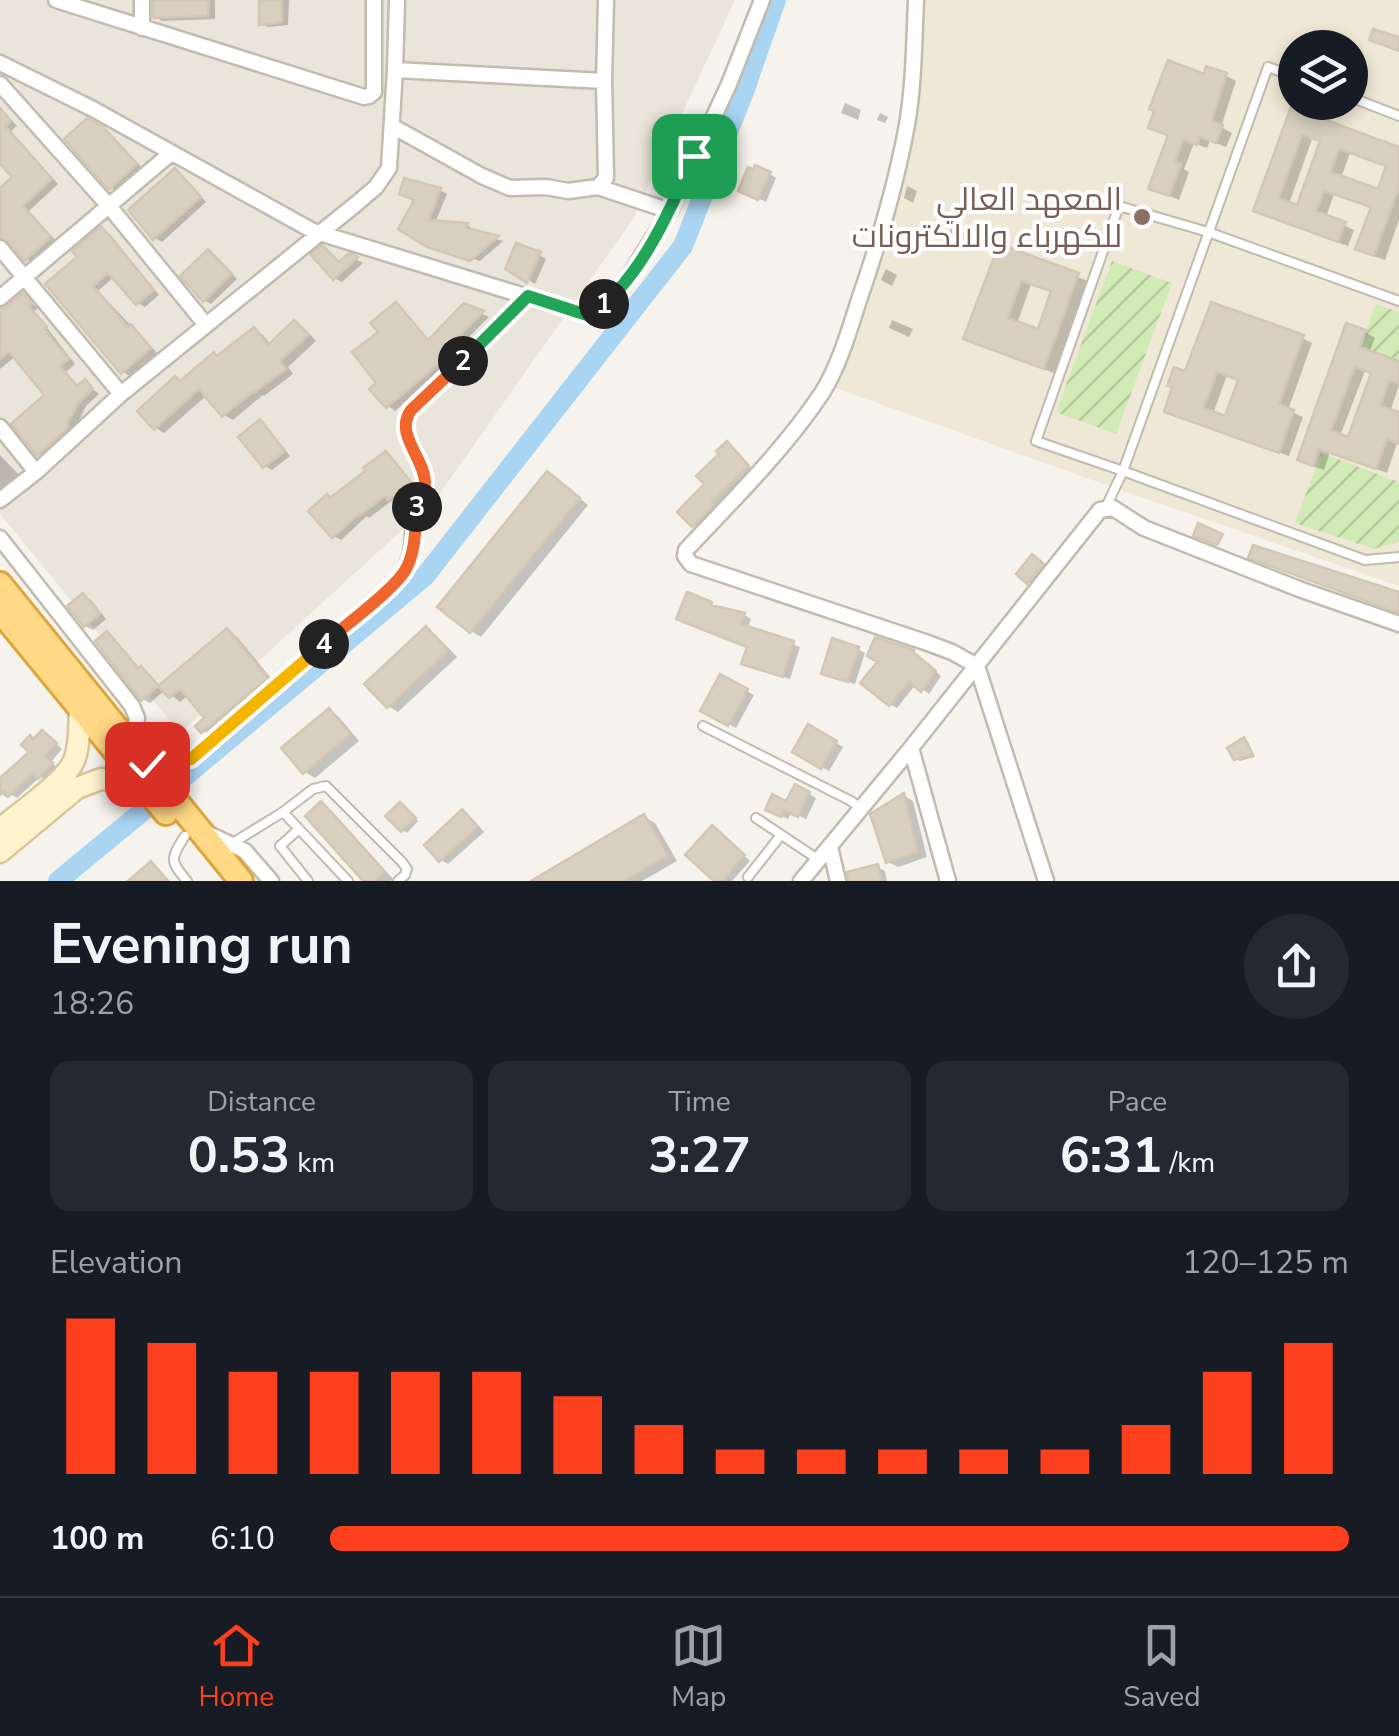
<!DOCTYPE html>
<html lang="en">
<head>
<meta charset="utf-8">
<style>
	body { margin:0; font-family:"Nunito Sans",Cairo,sans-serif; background:#242831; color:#f1f3f6; height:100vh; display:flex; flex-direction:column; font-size:38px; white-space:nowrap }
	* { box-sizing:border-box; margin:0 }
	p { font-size:32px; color:#9ea1a6 }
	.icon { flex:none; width:55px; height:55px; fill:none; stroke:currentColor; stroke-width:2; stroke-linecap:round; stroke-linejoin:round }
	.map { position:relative; height:881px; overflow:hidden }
	.side { display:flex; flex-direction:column; background:#171b24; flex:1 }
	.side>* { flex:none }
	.controls { position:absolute; left:1278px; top:30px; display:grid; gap:20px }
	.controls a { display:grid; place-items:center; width:90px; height:90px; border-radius:50%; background:#171b24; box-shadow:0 5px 15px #0003; font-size:50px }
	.pin { position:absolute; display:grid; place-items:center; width:85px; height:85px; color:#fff; margin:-42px; border-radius:20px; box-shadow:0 5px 15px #0006 }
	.km { position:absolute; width:50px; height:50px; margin:-25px; border-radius:50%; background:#222; color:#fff; font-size:28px; line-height:50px; text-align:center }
	.round { display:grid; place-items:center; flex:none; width:105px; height:105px; border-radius:52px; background:#242831 }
	.headline { display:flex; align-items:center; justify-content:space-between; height:170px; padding:0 50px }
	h1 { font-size:55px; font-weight:700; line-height:75px }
	.metrics { display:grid; grid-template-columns:repeat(3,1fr); gap:15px; height:170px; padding:10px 50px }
	.metrics div { display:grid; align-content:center; border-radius:20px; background:#242831; text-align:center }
	.metrics b { font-size:50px; font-weight:700 }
	.metrics small { font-size:28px; font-weight:400 }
	.metrics p { font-size:28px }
	.chart { height:280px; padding:20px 50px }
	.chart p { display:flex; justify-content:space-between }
	.chart svg { width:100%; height:180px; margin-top:10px; stroke:#fc3f1d; stroke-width:6 }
	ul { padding:0 50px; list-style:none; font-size:32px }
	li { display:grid; grid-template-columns:160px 120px 1fr; align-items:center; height:75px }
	li i { height:25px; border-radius:12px; background:#fc3f1d }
	.dock { display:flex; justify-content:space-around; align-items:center; height:140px; border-top:2px solid #363941; background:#171b24; font-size:28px; color:#9ea1a6 }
	.dock a { display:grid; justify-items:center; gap:5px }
	.dock .active { color:#fc3f1d }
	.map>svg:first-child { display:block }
	.residential { fill:#eae5da }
	.education { fill:#efe8d6; fill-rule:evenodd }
	.garden { fill:url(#garden-furrows) }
	.shadow { fill:#0003; fill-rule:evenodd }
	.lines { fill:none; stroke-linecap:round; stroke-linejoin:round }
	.river { stroke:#a9d4f2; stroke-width:20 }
	.building { fill:#d8cfc1; stroke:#d3c7b4; stroke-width:2.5; fill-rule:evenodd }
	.service-casing { stroke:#c2bbae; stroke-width:12 }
	.minor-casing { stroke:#c2bbae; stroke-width:19 }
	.secondary-casing { stroke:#d6c79b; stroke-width:25 }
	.trunk-casing { stroke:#e0a43c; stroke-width:28 }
	.service { stroke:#fff; stroke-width:8 }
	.minor { stroke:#fff; stroke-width:14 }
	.secondary { stroke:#fff3cd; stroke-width:20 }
	.trunk { stroke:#ffd985; stroke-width:22 }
	.split-1-casing { stroke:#fff; stroke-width:20 }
	.split-2-casing { stroke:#fff; stroke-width:20 }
	.split-3-casing { stroke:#fff; stroke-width:20 }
	.split-4-casing { stroke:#fff; stroke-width:20 }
	.split-5-casing { stroke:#fff; stroke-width:20 }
	.split-6-casing { stroke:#fff; stroke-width:20 }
	.split-1 { stroke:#22a559; stroke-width:12 }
	.split-2 { stroke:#22a559; stroke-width:12 }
	.split-3 { stroke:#f0652b; stroke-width:12 }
	.split-4 { stroke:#f0652b; stroke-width:12 }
	.split-5 { stroke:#f5b400; stroke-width:12 }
	.split-6 { stroke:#f5b400; stroke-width:12 }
	.education-dot { fill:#8d6e63; stroke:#fff; stroke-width:4 }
	.labels { text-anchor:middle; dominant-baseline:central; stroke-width:8; stroke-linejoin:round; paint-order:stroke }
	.education-label { font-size:32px; fill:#785e54; stroke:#fff; text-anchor:end }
</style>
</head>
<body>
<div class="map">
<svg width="1399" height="881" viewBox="0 0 1399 881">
	<defs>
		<pattern id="garden-furrows" width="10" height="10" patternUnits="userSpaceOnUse" patternTransform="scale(2.5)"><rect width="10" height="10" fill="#d2eab5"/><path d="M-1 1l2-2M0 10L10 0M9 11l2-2" fill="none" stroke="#b6ca9c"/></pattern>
	</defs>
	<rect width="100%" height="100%" fill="#f6f3ec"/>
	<path class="residential" d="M 0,0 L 735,0 L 633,219 L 436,499 L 180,733 L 0,514 Z"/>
	<path class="education" d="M 918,0 L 1399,0 L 1399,586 L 1109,486 L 830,386 L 907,128 ZM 1295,48 L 1350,48 L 1350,102 L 1295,102 Z"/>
	<path class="garden" d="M 1112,261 L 1172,283 L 1116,434 L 1056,412 Z
		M 1375,304 L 1399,312 L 1399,360 L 1361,347 Z
		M 1321,453 L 1399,482 L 1399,542 L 1374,549 L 1295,523 Z"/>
	<path class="shadow" d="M 155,0 L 215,0 L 215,19 L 162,21 L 155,17 Z
		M 261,0 L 289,0 L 288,25 L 268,27 L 261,23 Z
		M 1350,70 L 1358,74 L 1354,86 L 1350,85 Z
		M 1226,76 L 1236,81 L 1221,127 L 1232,133 L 1226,147 L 1210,141 L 1207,148 L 1194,143 L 1184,169 L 1189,172 L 1179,200 L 1151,188 L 1205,77 Z
		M 845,103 L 861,110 L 858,120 L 841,113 Z
		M 0,107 L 17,126 L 11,131 L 58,184 L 29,211 L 57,242 L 33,263 L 26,259 L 12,242 L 1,238 L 0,192 L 16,177 L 0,160 Z
		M 1292,110 L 1399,150 L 1399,220 L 1385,260 L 1368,254 L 1373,208 L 1334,194 L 1326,217 L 1354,230 L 1348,246 L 1266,216 L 1256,210 ZM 1312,139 L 1322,142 L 1299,208 L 1289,204 ZM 1350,153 L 1388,167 L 1379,192 L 1341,178 Z
		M 880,113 L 888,117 L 885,123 L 877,120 Z
		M 88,121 L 113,136 L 145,171 L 120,193 L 110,188 Z
		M 175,171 L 182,175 L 206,202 L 162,242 L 155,238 Z
		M 770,174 L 776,178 L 766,202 L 748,194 Z
		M 907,186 L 917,191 L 913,203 L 904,198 Z
		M 440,190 L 447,194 L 435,223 L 467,225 L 473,229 L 472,232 L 503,241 L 480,261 L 428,245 L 417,200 Z
		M 102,229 L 109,233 L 159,295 L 145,307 L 138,303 L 115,276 L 98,291 L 157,353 L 130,376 L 123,372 L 80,257 Z
		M 951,229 L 967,235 L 964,244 L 948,237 Z
		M 1000,247 L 1088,281 L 1054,373 L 976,344 ZM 1031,284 L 1053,292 L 1039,332 L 1017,324 Z
		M 322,248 L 341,264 L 350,256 L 363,263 L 342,282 L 334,278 Z
		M 208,252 L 215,256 L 237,279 L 211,304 L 204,300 Z
		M 539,255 L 546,259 L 535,284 L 509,268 Z
		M 886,269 L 897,275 L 892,286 L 881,280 Z
		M 23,296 L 38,308 L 34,311 L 75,364 L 66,372 L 80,388 L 85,383 L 99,394 L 86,406 L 74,431 L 46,458 L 39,454 L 48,395 L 16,356 L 0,369 L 0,312 Z
		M 396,305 L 403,309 L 430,341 L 465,306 L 489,317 L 448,358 L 452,363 L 395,411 L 388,406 L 379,384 L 381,332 Z
		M 892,320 L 913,329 L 909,337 L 889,328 Z
		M 295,323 L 304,328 L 316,341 L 288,367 L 293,374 L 264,396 L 263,395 L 233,420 L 224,415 L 207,395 L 164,433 L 156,428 L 182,382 L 254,330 L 263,335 L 271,345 Z
		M 1365,332 L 1375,338 L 1369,353 L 1399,364 L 1399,385 L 1390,412 L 1399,415 L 1399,444 L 1397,443 L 1387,473 L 1330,452 L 1324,470 L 1310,465 L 1300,459 ZM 1365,371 L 1374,374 L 1349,440 L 1340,436 Z
		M 1302,338 L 1312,343 L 1288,410 L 1303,417 L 1289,456 L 1176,416 L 1186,374 ZM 1227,375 L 1240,380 L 1226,419 L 1213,414 Z
		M 260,422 L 267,427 L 290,456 L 272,470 L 265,466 Z
		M 728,444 L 753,470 L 715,506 L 717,509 L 698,528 L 693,525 L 707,484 Z
		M 386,454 L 393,458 L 416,487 L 397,502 L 393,500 L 369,518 L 367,516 L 341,540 L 334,536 L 331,500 Z
		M 0,455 L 19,475 L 0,494 Z
		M 558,480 L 588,505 L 481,637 L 471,631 Z
		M 1037,560 L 1046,567 L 1032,584 L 1028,582 Z
		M 688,595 L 718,608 L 744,615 L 751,619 L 747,629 L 800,647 L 790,679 L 751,667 L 750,647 Z
		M 84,596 L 91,600 L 106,619 L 93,630 L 85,626 Z
		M 426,629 L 436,635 L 457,657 L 398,712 L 388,706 Z
		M 228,631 L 237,637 L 276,684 L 213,737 L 203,731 L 208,719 L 188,695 L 180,702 L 165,690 L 150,703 L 143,699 L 98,642 L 107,634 L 114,638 L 141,670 L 149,673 L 161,687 Z
		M 877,640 L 913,652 L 941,676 L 929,694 L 916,684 L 897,708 L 890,704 Z
		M 858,649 L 865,653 L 855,684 L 831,677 Z
		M 721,677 L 754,695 L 736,728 L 703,710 Z
		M 329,711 L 339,717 L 359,741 L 315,778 L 305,772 Z
		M 809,727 L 843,747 L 829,771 L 795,751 Z
		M 49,737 L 62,749 L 51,762 L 58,768 L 47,781 L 40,777 L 17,798 L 12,795 L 8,798 L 0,793 L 0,781 L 32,752 L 35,741 Z
		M 1244,740 L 1248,742 L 1255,757 L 1240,761 L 1236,759 Z
		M 796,787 L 816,798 L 806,819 L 792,812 L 788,819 L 768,809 L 788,804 Z
		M 904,796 L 913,801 L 927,857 L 898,867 L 888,862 Z
		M 321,804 L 331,810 L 393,879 L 391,881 L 366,881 Z
		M 404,807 L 418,821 L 407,833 L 403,830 Z
		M 463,812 L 470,816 L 484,832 L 448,864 L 441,860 Z
		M 644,817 L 655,823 L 677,861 L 642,881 L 536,881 Z
		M 719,833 L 750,861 L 732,881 L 717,881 Z
		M 877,867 L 885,871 L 887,881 L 851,881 Z"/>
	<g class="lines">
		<path class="river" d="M 183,778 L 425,576 L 683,246 L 745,89 L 776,0
			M 58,881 L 149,806"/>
	</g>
	<path class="building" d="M 153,0 L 209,0 L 208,16 L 153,18 Z
		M 259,0 L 282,0 L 282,22 L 259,25 Z
		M 1373,29 L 1399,37 L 1399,51 L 1369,40 Z
		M 1168,60 L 1204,74 L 1206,66 L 1227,73 L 1212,121 L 1223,125 L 1216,143 L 1200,137 L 1197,145 L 1183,140 L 1175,162 L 1181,164 L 1169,196 L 1148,189 L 1168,135 L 1148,128 L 1154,111 L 1149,109 Z
		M 1291,107 L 1399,147 L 1399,188 L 1374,256 L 1355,249 L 1371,207 L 1324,191 L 1316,211 L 1346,222 L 1338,242 L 1253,211 ZM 1302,135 L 1320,141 L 1297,205 L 1279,198 ZM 1339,149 L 1386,166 L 1378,189 L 1331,172 Z
		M 0,108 L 11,121 L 5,126 L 52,179 L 23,206 L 51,237 L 25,261 L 7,241 L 0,238 L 0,188 L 12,177 L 0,164 Z
		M 87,118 L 103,127 L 137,164 L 109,190 L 64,139 Z
		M 755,165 L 771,172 L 758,200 L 738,191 L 748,167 L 753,169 Z
		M 175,168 L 201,197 L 153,240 L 128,210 Z
		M 404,178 L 441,188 L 429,220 L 468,223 L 466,228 L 499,236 L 470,261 L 427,247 L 398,229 L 414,200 L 399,194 Z
		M 101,226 L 154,290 L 136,305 L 108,273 L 93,286 L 128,327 L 131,324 L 151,348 L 121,374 L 45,284 L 77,257 L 72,251 Z
		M 516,243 L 541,252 L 527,283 L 505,269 Z
		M 999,244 L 1079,273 L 1044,369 L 963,339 ZM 1021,281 L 1051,291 L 1038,329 L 1008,318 Z
		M 322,245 L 339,262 L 349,253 L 358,257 L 333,280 L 310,254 Z
		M 208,249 L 232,274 L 203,302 L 180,276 Z
		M 23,293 L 32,303 L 29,306 L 47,327 L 44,329 L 69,359 L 60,366 L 77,386 L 85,379 L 93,389 L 79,402 L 67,425 L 69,427 L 37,456 L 11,424 L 44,395 L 9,352 L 0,359 L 0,308 L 7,306 Z
		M 396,302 L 428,340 L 464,303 L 484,311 L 442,353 L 446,358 L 386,408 L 369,389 L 376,383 L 352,352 L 378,332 L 370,323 Z
		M 1211,302 L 1304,335 L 1279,404 L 1294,410 L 1279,453 L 1164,412 L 1172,387 L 1167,386 L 1174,367 L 1185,371 ZM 1217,372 L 1238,380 L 1225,416 L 1204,408 Z
		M 294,320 L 309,335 L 280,361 L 286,369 L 254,393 L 253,392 L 222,417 L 199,389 L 154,430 L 137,411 L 175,376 L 180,381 L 214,352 L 217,356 L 254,327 L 268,345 Z
		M 1346,323 L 1366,330 L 1360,347 L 1399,361 L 1399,384 L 1389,380 L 1381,406 L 1399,412 L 1399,444 L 1387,439 L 1376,469 L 1319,449 L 1313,466 L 1297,460 ZM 1355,367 L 1371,373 L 1348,437 L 1331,430 Z
		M 260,419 L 285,451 L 263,468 L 238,437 Z
		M 727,441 L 749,466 L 712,502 L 714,505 L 692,527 L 677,512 L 704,484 L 696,476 L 719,454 L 716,451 Z
		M 386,451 L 411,482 L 388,500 L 385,496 L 360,515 L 359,514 L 332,538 L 308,511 L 327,494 L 330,498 L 365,471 L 363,468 Z
		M 547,471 L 580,498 L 470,633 L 437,607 Z
		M 1198,523 L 1223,534 L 1217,545 L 1193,536 Z
		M 1253,545 L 1399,592 L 1399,613 L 1248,558 Z
		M 1032,554 L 1044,564 L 1027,584 L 1016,574 Z
		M 687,592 L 712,602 L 711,605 L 745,613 L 741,624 L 794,641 L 783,677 L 741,664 L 747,647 L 676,619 Z
		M 83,593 L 100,614 L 84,627 L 67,606 Z
		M 426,626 L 448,651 L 387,708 L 364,684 Z
		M 227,628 L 268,678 L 201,733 L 195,726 L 204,718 L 180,689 L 169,698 L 158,686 Z
		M 107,631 L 138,668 L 141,666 L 158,686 L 141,701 L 95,641 Z
		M 875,637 L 914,650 L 913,652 L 936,671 L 921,692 L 909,682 L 889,706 L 860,683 L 877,662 L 867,656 Z
		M 832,638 L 859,647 L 848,682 L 821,674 Z
		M 720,674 L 748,689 L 728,726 L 700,711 Z
		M 329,708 L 350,734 L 303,774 L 281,748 Z
		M 808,724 L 837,741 L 821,769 L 792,752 Z
		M 42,730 L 57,743 L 45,756 L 53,763 L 38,779 L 33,774 L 9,796 L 4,791 L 0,795 L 0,778 L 29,752 L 21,745 L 30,735 L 33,739 Z
		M 1244,737 L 1253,755 L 1234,760 L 1227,748 Z
		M 795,784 L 810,792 L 798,817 L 784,811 L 781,817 L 765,810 L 772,794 L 786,801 Z
		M 904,793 L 918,852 L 886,863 L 870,814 Z
		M 321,801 L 385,872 L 375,881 L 363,881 L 305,816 Z
		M 400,802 L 416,818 L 401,832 L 385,816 Z
		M 462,809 L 478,827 L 439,862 L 424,845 Z
		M 644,814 L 668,855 L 624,881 L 531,881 Z
		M 712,825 L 745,855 L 722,881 L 714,881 L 685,855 Z
		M 151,861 L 168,881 L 128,881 Z
		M 878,864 L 882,881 L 848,881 L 847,872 Z"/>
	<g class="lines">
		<defs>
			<path id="service" d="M 1295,77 L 1268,67 L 1123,471 L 1365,560 L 1399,557
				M 1350,97 L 1399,116
				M 1106,507 L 1123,471 L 1036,441 L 1119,206 L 1208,232 L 1399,301
				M 703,726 L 851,801 L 860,808
				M 283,812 L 348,881
				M 756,818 L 819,860
				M 299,829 L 280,846 L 308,881
				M 185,836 C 170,859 170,861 187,881
				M 231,844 L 283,812 L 313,789 L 326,786 L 402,862 L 407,869 L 405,875 L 398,881
				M 748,877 L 781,835"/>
			<path id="minor" d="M 56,0 L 364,97 L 369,96 L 374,92 L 374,0
				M 142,0 L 142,28
				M 916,0 C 914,43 914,88 906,130 C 895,188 878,245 859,300 C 849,331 839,366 822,393 C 784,450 733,500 686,550 L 685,556 L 691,564 L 925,642 L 952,652 L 977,666 L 1046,881
				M 0,63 L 93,109 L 313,231 L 590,316 L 623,286 L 670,211 L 729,84 L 762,0
				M 395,70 L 604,81
				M 0,84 L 109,206 L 206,325
				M 392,126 L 482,176 L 510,188 L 546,187 L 568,191 L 598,187 L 606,178 L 604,81 L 606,0
				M 598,187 L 670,211
				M 0,248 L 121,394
				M 0,298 L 170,154
				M 0,427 L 36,472
				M 0,500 L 36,472 L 121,394 L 356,204 L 376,187 L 389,168 L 395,70 L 397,0
				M 0,538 L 132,706 L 137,718 L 133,749
				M 911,748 L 948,881
				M 147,764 C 173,764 184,764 205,748 L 397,582 C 419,553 409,537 417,507 C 420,499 425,492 425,484 C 425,458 394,435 411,410 L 528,296
				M 209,834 L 245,851 L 271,881
				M 830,847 L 838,881
				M 801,881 L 911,748 L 1100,510 L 1113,508 L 1144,528 L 1299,589 L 1399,624"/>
			<path id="secondary" d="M 0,829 C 19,813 68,780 75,758 C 80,743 79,726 80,710
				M 0,852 L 77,788 L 101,779 L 140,782"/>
			<path id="trunk" d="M 0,584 L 241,881
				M 0,611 L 166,813"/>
		</defs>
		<use href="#service" class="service-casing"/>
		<use href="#minor" class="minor-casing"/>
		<use href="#secondary" class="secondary-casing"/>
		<use href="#trunk" class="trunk-casing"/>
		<use href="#service" class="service"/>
		<use href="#minor" class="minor"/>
		<use href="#secondary" class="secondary"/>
		<use href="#trunk" class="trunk"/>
	</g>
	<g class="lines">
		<defs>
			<path id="split-1" d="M 604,304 C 645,269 673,204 694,156"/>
			<path id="split-2" d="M 463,361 L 528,296 L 590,316 L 604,304"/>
			<path id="split-3" d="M 417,507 C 420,500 425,490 425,482 C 424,457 394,434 411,410 L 463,361"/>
			<path id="split-4" d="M 324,644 C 344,626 394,590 406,569 C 416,551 415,527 417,507"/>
			<path id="split-5" d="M 191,759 L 324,644"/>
			<path id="split-6" d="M 147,764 L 174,764 L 191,759"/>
		</defs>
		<use href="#split-1" class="split-1-casing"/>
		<use href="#split-2" class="split-2-casing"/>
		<use href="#split-3" class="split-3-casing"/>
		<use href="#split-4" class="split-4-casing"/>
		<use href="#split-5" class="split-5-casing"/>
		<use href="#split-6" class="split-6-casing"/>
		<use href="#split-1" class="split-1"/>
		<use href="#split-2" class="split-2"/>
		<use href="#split-3" class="split-3"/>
		<use href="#split-4" class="split-4"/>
		<use href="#split-5" class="split-5"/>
		<use href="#split-6" class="split-6"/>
	</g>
	<circle class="education-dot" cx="1142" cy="217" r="10"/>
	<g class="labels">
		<g class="education-label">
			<text x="1122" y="199">المعهد العالي<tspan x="1122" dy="37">للكهرباء والالكترونات</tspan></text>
		</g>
	</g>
</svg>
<div class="controls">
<a><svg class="icon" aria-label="layers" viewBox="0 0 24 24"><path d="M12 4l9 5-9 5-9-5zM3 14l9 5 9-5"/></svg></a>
</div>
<div class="pin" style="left:694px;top:156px;background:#1e9e55"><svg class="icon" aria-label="arrive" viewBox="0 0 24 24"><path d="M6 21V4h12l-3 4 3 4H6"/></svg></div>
<div class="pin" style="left:147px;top:764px;background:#d93025"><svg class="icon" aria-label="check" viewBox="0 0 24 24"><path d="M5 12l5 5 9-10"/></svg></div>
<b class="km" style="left:604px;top:304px">1</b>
<b class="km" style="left:463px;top:361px">2</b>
<b class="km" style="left:417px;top:507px">3</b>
<b class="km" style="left:324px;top:644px">4</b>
</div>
<section class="side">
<div class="headline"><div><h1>Evening run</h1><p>18:26</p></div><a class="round"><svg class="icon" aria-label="share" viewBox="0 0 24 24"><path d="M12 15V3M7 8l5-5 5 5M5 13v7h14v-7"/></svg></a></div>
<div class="metrics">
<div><p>Distance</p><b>0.53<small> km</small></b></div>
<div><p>Time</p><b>3:27</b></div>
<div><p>Pace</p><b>6:31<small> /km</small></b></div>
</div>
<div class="chart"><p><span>Elevation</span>120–125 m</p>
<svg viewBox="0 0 160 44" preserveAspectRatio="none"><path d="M5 44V6M15 44V12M25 44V19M35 44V19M45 44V19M55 44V19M65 44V25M75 44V32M85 44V38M95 44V38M105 44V38M115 44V38M125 44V38M135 44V32M145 44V19M155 44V12"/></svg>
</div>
<ul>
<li><b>100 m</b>6:10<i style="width:100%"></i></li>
</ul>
</section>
<nav class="dock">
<a class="active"><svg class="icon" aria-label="home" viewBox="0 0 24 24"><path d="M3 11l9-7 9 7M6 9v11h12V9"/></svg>Home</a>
<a><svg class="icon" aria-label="map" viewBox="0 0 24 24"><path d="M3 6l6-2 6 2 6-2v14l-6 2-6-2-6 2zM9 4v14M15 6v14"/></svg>Map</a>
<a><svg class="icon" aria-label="saved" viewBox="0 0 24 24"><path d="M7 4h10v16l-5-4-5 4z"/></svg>Saved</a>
</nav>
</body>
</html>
